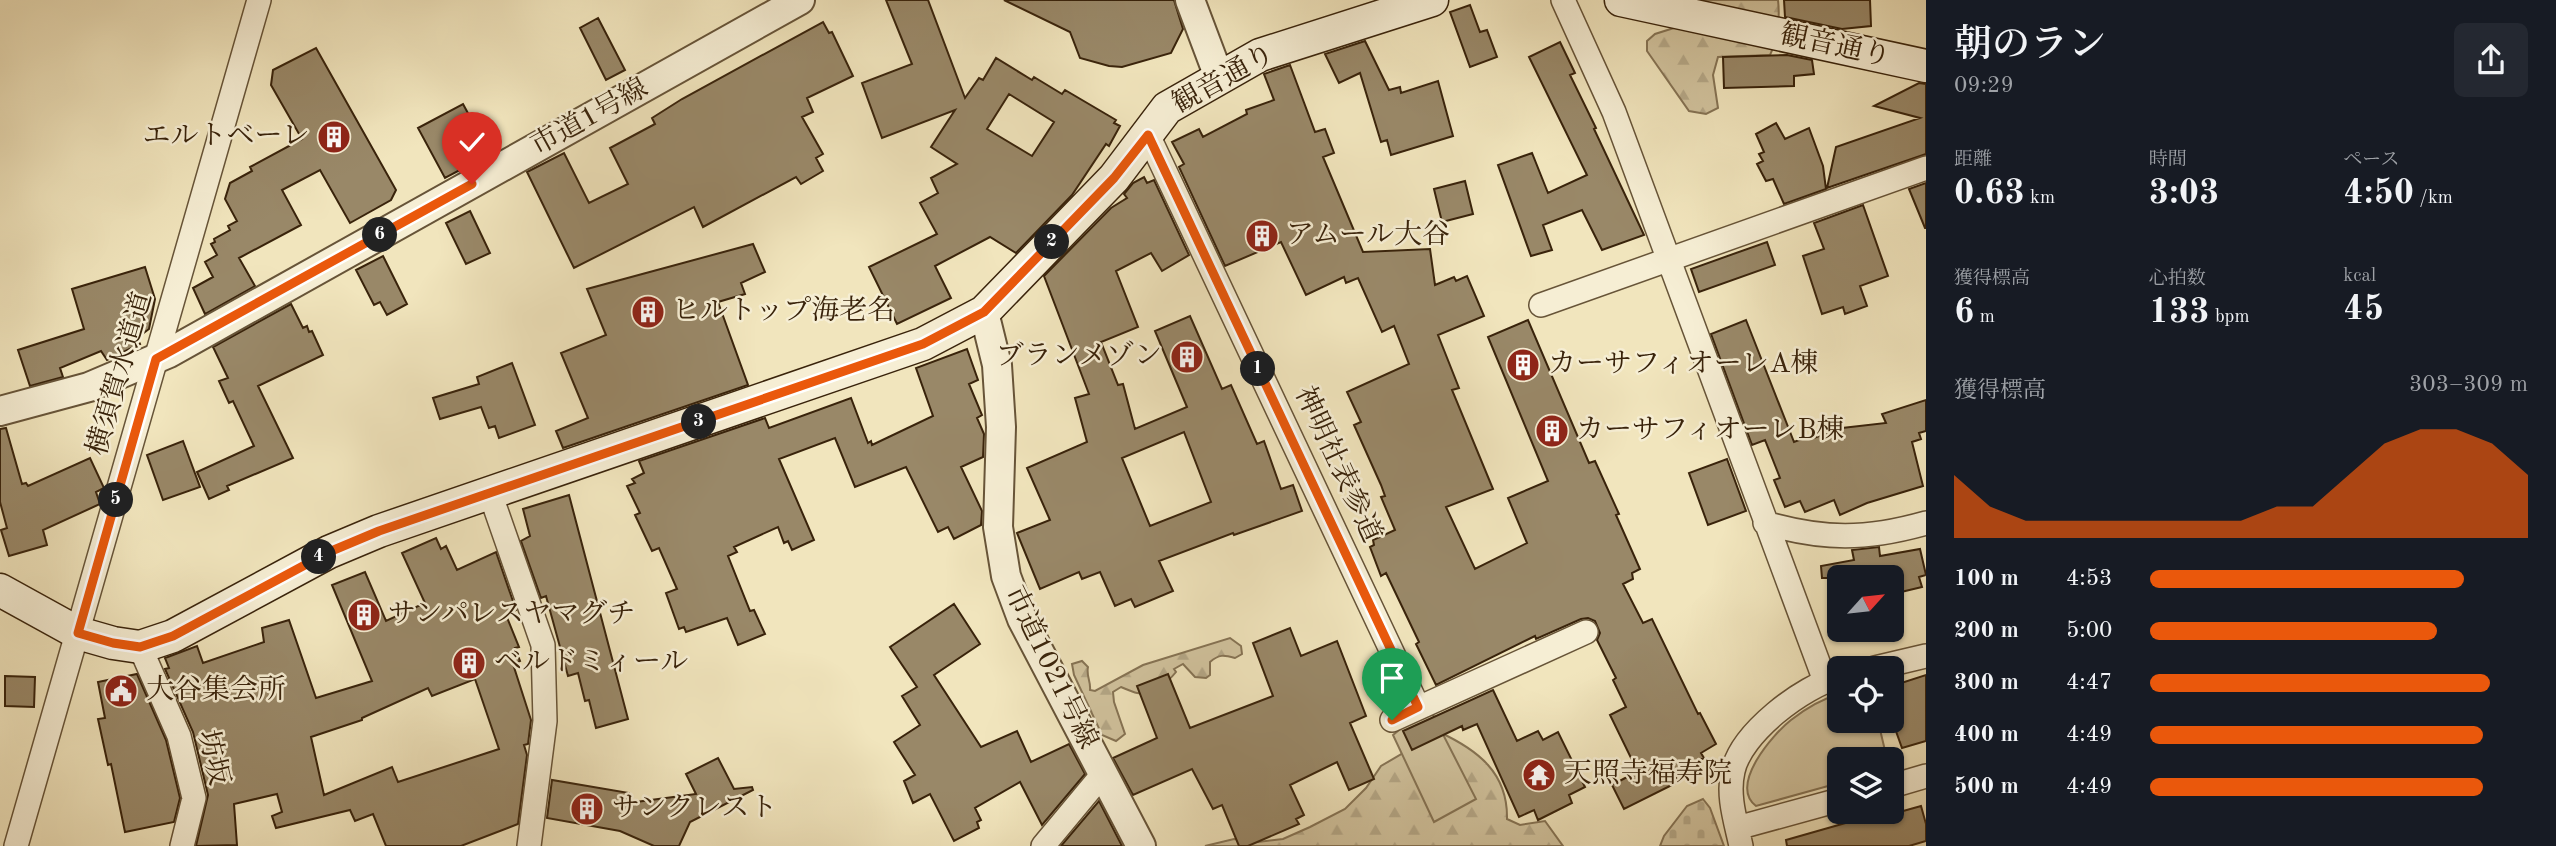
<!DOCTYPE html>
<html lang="ja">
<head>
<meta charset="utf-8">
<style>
	body { margin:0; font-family:"Old Standard TT","Noto Serif JP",serif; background:#242831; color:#f1f3f6; height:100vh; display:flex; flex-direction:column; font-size:26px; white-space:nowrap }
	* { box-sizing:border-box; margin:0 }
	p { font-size:23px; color:#9ea1a6 }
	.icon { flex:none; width:38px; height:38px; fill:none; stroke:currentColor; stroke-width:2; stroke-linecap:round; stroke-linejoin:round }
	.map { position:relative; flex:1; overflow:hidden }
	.panel { display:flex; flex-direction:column; background:#171b24; width:630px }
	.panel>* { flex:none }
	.needle { width:46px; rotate:63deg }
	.buttons { position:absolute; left:1827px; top:565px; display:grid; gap:14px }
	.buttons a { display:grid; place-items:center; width:77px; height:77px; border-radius:10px; background:#171b24; box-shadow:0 2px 5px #0004; font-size:35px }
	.pin { position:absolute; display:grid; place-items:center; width:60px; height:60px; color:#fff; margin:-72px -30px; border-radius:50% 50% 50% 0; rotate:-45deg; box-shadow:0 0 7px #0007 }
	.pin .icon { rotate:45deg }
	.km { position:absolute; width:35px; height:35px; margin:-18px; border-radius:50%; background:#222; color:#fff; font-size:19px; line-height:35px; text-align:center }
	.round { display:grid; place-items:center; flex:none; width:74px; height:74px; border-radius:10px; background:#242831 }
	.headline { display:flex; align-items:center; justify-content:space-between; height:119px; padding:0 28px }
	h1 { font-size:38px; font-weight:600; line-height:52px }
	.figures { display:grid; grid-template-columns:repeat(3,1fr); gap:10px; height:119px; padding:7px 28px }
	.figures div { display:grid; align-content:center }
	.figures b { font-size:35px; font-weight:600 }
	.figures small { font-size:19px; font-weight:400 }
	.figures p { font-size:19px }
	.chart { height:196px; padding:14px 28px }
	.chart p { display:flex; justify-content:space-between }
	.chart svg { width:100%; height:126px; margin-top:7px; fill:#ea580c; opacity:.7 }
	ul { padding:0 28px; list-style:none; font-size:23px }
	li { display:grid; grid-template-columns:112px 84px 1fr; align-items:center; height:52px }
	li i { height:18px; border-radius:9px; background:#ea580c }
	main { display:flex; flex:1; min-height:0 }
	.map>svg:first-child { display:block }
	.forest { fill:url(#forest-firs); stroke:#867455; stroke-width:2 }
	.cemetery { fill:url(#cemetery-stones); stroke:#867455; stroke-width:2 }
	.green { fill:#d2c49f; stroke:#867455; stroke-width:2 }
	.building { fill:#998868; stroke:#39230b; stroke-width:2; fill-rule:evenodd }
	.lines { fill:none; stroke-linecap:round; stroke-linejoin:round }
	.minor-casing { stroke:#675438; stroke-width:26 }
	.tertiary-casing { stroke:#675438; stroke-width:32 }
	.secondary-casing { stroke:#39230b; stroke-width:35 }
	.minor { stroke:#f6eed4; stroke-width:23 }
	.tertiary { stroke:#f6eed4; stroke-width:28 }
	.secondary { stroke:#f6eed4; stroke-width:32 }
	.route-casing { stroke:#fff; stroke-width:14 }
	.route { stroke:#ea580c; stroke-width:9 }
	.labels { text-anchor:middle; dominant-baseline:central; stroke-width:5; stroke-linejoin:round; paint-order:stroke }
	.street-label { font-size:28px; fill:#39230b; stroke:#f6eed4 }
	.poi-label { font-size:28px; fill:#39230b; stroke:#f6eed4; text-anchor:start }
</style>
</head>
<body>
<main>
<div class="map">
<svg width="1926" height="846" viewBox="0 0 1926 846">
	<defs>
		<pattern id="forest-firs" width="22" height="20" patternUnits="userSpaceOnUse" patternTransform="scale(1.75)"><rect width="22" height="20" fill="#d2c49f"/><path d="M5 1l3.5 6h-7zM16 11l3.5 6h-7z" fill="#b5a888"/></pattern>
		<pattern id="cemetery-stones" width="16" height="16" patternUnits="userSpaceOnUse" patternTransform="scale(1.75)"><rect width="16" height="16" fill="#d2c49f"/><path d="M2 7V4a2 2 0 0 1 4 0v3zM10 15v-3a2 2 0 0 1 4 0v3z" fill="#b5a888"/></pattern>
	</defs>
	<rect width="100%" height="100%" fill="#f1e5bd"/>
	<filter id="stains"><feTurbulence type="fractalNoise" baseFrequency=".00286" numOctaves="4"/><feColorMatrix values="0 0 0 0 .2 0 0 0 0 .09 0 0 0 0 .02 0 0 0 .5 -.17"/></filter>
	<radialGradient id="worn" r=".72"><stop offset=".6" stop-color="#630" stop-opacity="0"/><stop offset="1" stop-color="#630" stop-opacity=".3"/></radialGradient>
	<path class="forest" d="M 1646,0 L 1778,0 C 1780,17 1778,39 1770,55 L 1718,57 L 1713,75 L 1718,108 L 1706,114 L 1689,111 L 1647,51 L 1647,41 L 1655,34 L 1677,27 Z
		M 1230,638 L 1241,646 L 1242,654 L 1235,658 C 1224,655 1219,654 1210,662 L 1210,675 L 1206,678 L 1195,677 L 1183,664 L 1174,669 L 1176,672 C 1168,682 1151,696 1137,693 C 1132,692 1126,689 1121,687 L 1113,692 L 1114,702 L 1125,734 L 1116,741 L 1102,735 L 1074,675 L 1072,664 L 1082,661 L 1088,667 C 1086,676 1091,681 1090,690 L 1095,691 L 1143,665 Z
		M 1439,732 C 1478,750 1508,773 1507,819 L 1520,825 L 1545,821 L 1563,846 L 1205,846 L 1234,839 L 1258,842 L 1283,839 L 1310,827 L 1345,809 L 1366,788 L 1381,766 Z"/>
	<path class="cemetery" d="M 1703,799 L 1710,808 L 1724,846 L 1660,846 L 1664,836 L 1687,806 Z"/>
	<path class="green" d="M 1839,694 L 1839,721 L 1878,721 L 1887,759 L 1839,760 L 1839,783 L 1756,806 C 1729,785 1772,735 1791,720 C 1805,709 1822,699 1839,694 Z
		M 1430,709 L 1476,799 L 1434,822 L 1393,735 L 1420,713 Z"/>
	<path class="building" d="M 886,0 L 928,0 L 965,98 L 979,78 L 983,80 L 996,58 L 1032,80 L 1034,77 L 1062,94 L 1065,90 L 1116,120 L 1114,123 L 1120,126 L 1109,146 L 1106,144 L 1072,195 L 1016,253 L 990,237 L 935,266 L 951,298 L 897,324 L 869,267 L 937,234 L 920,203 L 938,193 L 931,178 L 957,164 L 931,147 L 955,110 L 882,138 L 862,83 L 912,64 ZM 1009,94 L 1054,122 L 1032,156 L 987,129 Z
		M 1004,0 L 1174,0 L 1183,29 L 1171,53 L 1122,67 L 1109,66 L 1080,58 L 1070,32 Z
		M 1784,0 L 1870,0 L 1871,26 L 1842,29 L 1785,17 Z
		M 1470,5 L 1480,32 L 1487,30 L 1497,57 L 1470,67 L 1450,12 Z
		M 598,18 L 625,70 L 606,80 L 580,28 Z
		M 823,22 L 829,33 L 832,32 L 853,76 L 807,98 L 813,112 L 802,117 L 823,154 L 816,158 L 823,171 L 801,184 L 796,177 L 703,227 L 694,207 L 574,268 L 527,172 L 564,153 L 589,203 L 628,184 L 610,148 L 655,124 L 652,118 L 682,99 Z
		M 1365,41 L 1389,90 L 1400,87 L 1401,93 L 1438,81 L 1453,136 L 1391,155 L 1387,140 L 1381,142 L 1360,73 L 1339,83 L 1325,54 Z
		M 1560,42 L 1575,73 L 1570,75 L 1596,128 L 1594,129 L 1644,235 L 1602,250 L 1582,210 L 1543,225 L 1552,250 L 1531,256 L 1498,165 L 1532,153 L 1548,193 L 1587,175 L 1529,57 Z
		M 316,48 L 396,190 L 391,200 L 350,223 L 320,170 L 282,190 L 301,225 L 239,258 L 255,286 L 205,314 L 193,288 L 213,277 L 205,262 L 217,255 L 211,244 L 215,242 L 214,239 L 230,230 L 228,226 L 237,221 L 225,199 L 230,183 L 252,171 L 250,167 L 302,139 L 271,85 L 273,70 Z
		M 1787,55 L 1812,60 L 1814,74 L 1794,76 L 1794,86 L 1724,88 L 1723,57 Z
		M 1290,65 L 1315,132 L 1325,129 L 1334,153 L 1323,157 L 1363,252 L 1430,249 L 1435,285 L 1454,277 L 1456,281 L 1467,276 L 1484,316 L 1438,335 L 1459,388 L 1452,390 L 1493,489 L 1446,507 L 1475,569 L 1527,543 L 1508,498 L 1548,481 L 1488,337 L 1528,320 L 1589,463 L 1595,461 L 1619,514 L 1616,515 L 1640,569 L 1632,573 L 1633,579 L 1623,584 L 1643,623 L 1652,619 L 1698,714 L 1700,713 L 1716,744 L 1701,753 L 1704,758 L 1674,773 L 1678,782 L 1624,809 L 1612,785 L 1629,776 L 1624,766 L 1633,762 L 1610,715 L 1626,707 L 1613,680 L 1616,678 L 1597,640 L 1600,633 L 1595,621 L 1588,618 L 1581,619 L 1536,639 L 1535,636 L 1436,685 L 1416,644 L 1419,642 L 1386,573 L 1381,576 L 1370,547 L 1374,545 L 1373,540 L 1395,530 L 1381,497 L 1385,496 L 1381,485 L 1354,425 L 1361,422 L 1347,392 L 1409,364 L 1394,326 L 1382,332 L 1358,278 L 1346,283 L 1344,277 L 1306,295 L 1281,242 L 1225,266 L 1179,167 L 1184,164 L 1172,142 L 1199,129 L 1203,137 L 1247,114 L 1246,110 L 1274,100 L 1264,74 Z
		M 1919,83 L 1926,84 L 1926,154 L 1827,188 L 1836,147 L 1920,118 L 1874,106 Z
		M 463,104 L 490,154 L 445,178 L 418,128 Z
		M 1776,123 L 1785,139 L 1809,128 L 1823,166 L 1826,189 L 1784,204 L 1773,179 L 1766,181 L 1757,164 L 1763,161 L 1759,154 L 1764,152 L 1756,134 Z
		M 1144,177 L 1147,183 L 1154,180 L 1189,255 L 1162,271 L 1151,253 L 1116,271 L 1138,327 L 1101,342 L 1118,385 L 1123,384 L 1135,429 L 1187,407 L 1155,331 L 1190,316 L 1222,389 L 1231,385 L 1257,444 L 1264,441 L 1281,489 L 1293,485 L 1302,511 L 1234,535 L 1233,533 L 1159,561 L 1173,591 L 1135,607 L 1131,599 L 1115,606 L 1100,572 L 1082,579 L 1079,572 L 1040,589 L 1017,533 L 1050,520 L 1027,468 L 1087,442 L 1075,398 L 1089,394 L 1044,276 L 1111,208 L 1127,198 L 1124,194 L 1133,183 ZM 1184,432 L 1211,502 L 1150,526 L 1122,458 Z
		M 1465,181 L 1473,214 L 1442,222 L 1434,189 Z
		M 1926,183 L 1926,228 L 1925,228 L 1909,189 Z
		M 1863,205 L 1888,276 L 1860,286 L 1867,306 L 1845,314 L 1843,307 L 1822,314 L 1803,256 L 1824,249 L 1814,223 Z
		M 470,211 L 490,253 L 466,264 L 446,223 Z
		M 1767,242 L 1775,265 L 1699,292 L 1691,269 Z
		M 753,244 L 765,272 L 741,283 L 745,294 L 718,302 L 748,385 L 563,448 L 556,431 L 588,418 L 561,353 L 606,335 L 587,289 Z
		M 383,256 L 407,304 L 387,315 L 380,302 L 374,305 L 356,270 Z
		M 145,267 L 155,299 L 149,329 L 137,338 L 140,344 L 107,360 L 101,351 L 60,368 L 63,377 L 30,386 L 18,350 L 84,329 L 72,289 Z
		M 291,304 L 303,328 L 307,326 L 309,332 L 312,331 L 323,355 L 258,386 L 293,458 L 227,486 L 229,490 L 209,499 L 197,472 L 254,446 L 233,401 L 229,403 L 219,381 L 228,378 L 213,347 Z
		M 1746,320 L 1794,442 L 1810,436 L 1811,439 L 1842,428 L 1886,423 L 1882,414 L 1926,400 L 1926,431 L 1919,433 L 1921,439 L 1912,442 L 1923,486 L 1867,503 L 1840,515 L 1834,500 L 1805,512 L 1800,501 L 1785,507 L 1774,480 L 1780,478 L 1765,440 L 1752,445 L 1711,334 Z
		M 967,349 L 978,380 L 969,384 L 982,415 L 977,418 L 984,434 L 983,457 L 961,467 L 982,511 L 981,525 L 954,539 L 948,527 L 938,532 L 906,467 L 855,487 L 835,438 L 779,459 L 814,540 L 792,550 L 788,541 L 784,543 L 778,527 L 734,547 L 737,552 L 728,556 L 750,611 L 754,610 L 765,634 L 738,645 L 727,618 L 686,632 L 684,627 L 679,629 L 666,593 L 677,589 L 659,548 L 652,551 L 635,515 L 640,513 L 627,486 L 635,483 L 632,479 L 644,473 L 639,461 L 765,418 L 769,428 L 851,398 L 868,443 L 871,441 L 872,445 L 933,416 L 916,368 Z
		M 512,363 L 535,425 L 499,438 L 495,426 L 489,428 L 481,407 L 440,419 L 433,398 L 479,384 L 477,377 Z
		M 6,428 L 22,484 L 26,483 L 28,486 L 90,458 L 104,488 L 96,492 L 100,504 L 43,530 L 47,545 L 9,556 L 1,530 L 7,528 L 0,502 L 0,429 Z
		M 183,441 L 200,487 L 163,500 L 147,455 Z
		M 1727,459 L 1746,511 L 1708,525 L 1689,473 Z
		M 569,495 L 628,719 L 596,728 L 589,700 L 585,701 L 578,673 L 568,676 L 546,596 L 541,598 L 521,541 L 530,536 L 523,509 Z
		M 436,538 L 441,549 L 446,546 L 457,570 L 496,552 L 516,610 L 506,615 L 519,647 L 515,648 L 520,661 L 513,664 L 531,720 L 528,744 L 524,745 L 527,755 L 518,824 L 461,846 L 386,846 L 373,814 L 355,821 L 350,810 L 276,828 L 272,816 L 282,812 L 277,794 L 234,804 L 237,845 L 196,846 L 208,795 L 193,732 L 165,669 L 169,668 L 165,658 L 197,646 L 203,663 L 264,642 L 262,628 L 289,620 L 316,698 L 372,681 L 332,585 L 365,572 L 386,621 L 425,603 L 402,553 ZM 475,679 L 499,749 L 398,782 L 392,767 L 324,795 L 311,737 L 362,720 L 362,718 L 428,688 L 432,696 Z
		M 1879,547 L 1880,556 L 1920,549 L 1926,575 L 1919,577 L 1922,587 L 1901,592 L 1898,578 L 1822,578 L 1821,566 L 1854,560 L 1852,550 Z
		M 954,604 L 980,644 L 934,675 L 981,747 L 1017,731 L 1031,762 L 1069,744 L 1085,774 L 1042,825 L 1020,782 L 975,808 L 981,820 L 977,822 L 979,828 L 954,841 L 930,794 L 913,803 L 904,781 L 915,775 L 894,742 L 920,725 L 902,696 L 917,687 L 890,647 Z
		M 1290,628 L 1301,656 L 1337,641 L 1366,716 L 1350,723 L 1374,779 L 1349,790 L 1337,762 L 1290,785 L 1304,815 L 1296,819 L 1299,824 L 1248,846 L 1239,846 L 1222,805 L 1213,809 L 1192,769 L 1133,795 L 1113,758 L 1157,738 L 1137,686 L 1168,674 L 1190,728 L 1273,696 L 1253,643 Z
		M 137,674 L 166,740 L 180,798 L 174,822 L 125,832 L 111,764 L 108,765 L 98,719 L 105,718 L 98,682 Z
		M 1926,675 L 1926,741 L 1902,748 L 1892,720 L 1892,686 Z
		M 5,676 L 35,677 L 34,707 L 5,706 Z
		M 1493,690 L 1517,741 L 1538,731 L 1543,740 L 1558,732 L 1585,787 L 1569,795 L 1572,803 L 1538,820 L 1534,810 L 1519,817 L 1477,724 L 1463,730 L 1462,726 L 1412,750 L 1403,731 Z
		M 718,758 L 734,789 L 752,787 L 753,790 L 690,822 L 679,846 L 654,846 L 620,831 L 547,818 L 552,780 L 629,793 L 628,803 L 696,794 L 686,774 Z
		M 1099,801 L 1122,846 L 1061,846 Z
		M 1921,806 L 1926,824 L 1926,841 L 1909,846 L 1787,846 L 1786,840 L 1870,816 L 1871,820 Z"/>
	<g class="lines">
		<defs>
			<path id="minor" d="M 1563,0 L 1614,112 L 1825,681
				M 1148,135 L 1418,707
				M 1541,305 L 1926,168
				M 490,493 L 543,645 L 545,721 L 529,846
				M 1765,523 C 1824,540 1866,540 1926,523
				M 140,647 L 179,736 L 194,798 L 182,846
				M 1875,668 L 1926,656
				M 1392,720 L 1586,632
				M 1892,786 L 1926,776
				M 1737,828 L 1839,800
				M 16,846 L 259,0
				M 1043,846 L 1102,775
				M 1741,846 C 1736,822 1727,796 1733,771 C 1741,733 1803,686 1839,677"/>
			<path id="tertiary" d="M 1190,0 L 1219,77
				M 984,312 L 997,365 L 1001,427 L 998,527 L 1006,576 L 1022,619 L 1141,846
				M 0,411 L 89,387 L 169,353 L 800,0"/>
			<path id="secondary" d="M 1621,0 L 1926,66
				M 0,590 L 78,633 L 113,643 L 140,647 L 173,636 L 329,552 L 379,531 L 923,344 L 984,312 L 1114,178 L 1167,108 L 1260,55 L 1432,0"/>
		</defs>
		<use href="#minor" class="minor-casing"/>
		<use href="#tertiary" class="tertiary-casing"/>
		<use href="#secondary" class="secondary-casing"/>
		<use href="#minor" class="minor"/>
		<use href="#tertiary" class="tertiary"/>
		<use href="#secondary" class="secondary"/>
	</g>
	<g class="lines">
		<defs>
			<path id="route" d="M 472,184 L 156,359 L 78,633 L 113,643 L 140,647 L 173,636 L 329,552 L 379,531 L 923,344 L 984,312 L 1114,178 L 1148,135 L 1418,707 L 1392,720"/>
		</defs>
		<use href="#route" class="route-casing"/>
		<use href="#route" class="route"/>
	</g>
	<defs>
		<symbol id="building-disc" viewBox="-11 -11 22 22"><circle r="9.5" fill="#8f2418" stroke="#f6eed4"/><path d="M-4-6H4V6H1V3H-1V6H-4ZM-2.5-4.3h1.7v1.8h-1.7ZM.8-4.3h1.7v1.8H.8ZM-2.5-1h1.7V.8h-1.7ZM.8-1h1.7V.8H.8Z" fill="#fff"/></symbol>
		<symbol id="civic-disc" viewBox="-11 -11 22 22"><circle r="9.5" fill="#8f2418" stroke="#f6eed4"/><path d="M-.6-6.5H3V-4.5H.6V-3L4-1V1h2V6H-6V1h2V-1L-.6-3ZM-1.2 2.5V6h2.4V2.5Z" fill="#fff"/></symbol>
		<symbol id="temple-disc" viewBox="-11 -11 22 22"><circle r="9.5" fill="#8f2418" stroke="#f6eed4"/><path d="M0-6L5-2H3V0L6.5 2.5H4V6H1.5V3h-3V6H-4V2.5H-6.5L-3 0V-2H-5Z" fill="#fff"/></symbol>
	</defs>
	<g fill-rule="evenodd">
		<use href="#building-disc" x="315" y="118" width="38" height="38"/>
		<use href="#building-disc" x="1243" y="217" width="38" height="38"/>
		<use href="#building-disc" x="629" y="293" width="38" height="38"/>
		<use href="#building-disc" x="1168" y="338" width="38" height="38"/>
		<use href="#building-disc" x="1504" y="346" width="38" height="38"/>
		<use href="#building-disc" x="1533" y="412" width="38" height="38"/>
		<use href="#building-disc" x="345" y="596" width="38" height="38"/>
		<use href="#building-disc" x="450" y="644" width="38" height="38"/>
		<use href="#civic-disc" x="102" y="672" width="38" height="38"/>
		<use href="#temple-disc" x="1520" y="756" width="38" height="38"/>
		<use href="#building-disc" x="568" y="790" width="38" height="38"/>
	</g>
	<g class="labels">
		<g class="street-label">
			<text transform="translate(1835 47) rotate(12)">観音通り</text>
			<text transform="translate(1224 80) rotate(-29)">観音通り</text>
			<text transform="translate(590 118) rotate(-29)">市道1号線</text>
			<text transform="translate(121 374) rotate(-74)">横須賀水道道</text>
			<text transform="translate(1337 465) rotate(65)">神明社表参道</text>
			<text transform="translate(1050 668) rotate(64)">市道1021号線</text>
			<text transform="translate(212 758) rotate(77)">坊坂</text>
		</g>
		<g class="poi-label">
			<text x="310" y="137" text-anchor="end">エルトベーレ</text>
			<text x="1286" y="236">アムール大谷</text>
			<text x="672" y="312">ヒルトップ海老名</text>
			<text x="1162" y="357" text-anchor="end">ブランメゾン</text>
			<text x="1548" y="365">カーサフィオーレA棟</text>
			<text x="1576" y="431">カーサフィオーレB棟</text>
			<text x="388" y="615">サンパレスヤマグチ</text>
			<text x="494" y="663">ベルドミィール</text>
			<text x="146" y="691">大谷集会所</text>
			<text x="1564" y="775">天照寺福寿院</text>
			<text x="612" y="809">サンクレスト</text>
		</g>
	</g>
	<rect width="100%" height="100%" filter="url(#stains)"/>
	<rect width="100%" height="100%" fill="url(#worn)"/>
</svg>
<div class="buttons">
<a><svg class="needle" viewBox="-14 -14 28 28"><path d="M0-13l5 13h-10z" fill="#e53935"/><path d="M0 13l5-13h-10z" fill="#9ea1a6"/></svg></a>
<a><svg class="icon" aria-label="locate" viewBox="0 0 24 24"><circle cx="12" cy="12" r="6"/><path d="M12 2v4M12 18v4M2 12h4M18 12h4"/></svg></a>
<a><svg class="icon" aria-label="layers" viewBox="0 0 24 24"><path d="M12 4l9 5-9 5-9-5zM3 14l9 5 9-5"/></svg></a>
</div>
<div class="pin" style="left:1392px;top:720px;background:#1e9e55"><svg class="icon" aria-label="arrive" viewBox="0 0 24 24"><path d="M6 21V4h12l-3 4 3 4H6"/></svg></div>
<div class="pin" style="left:472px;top:184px;background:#d93025"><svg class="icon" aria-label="check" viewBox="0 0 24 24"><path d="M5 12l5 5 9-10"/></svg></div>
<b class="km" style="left:1258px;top:369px">1</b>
<b class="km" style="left:1052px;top:242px">2</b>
<b class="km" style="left:699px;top:422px">3</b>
<b class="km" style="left:319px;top:557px">4</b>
<b class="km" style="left:116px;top:500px">5</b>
<b class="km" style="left:380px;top:235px">6</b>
</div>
<section class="panel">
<div class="headline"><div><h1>朝のラン</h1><p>09:29</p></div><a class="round"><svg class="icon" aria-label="share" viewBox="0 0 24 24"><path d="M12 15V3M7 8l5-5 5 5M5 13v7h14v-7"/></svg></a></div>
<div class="figures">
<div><p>距離</p><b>0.63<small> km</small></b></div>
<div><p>時間</p><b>3:03</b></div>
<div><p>ペース</p><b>4:50<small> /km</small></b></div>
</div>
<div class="figures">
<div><p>獲得標高</p><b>6<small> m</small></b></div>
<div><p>心拍数</p><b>133<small> bpm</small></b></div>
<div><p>kcal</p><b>45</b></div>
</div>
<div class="chart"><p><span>獲得標高</span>303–309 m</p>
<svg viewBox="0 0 160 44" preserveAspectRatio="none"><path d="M0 44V22L10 33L20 38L30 38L40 38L50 38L60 38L70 38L80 38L90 33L100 33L110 22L120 11L130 6L140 6L150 11L160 22V44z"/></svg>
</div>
<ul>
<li><b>100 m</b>4:53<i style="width:83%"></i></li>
<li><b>200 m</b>5:00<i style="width:76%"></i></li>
<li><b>300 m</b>4:47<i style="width:90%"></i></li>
<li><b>400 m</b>4:49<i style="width:88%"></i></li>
<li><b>500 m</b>4:49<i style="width:88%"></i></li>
</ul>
</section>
</main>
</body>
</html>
